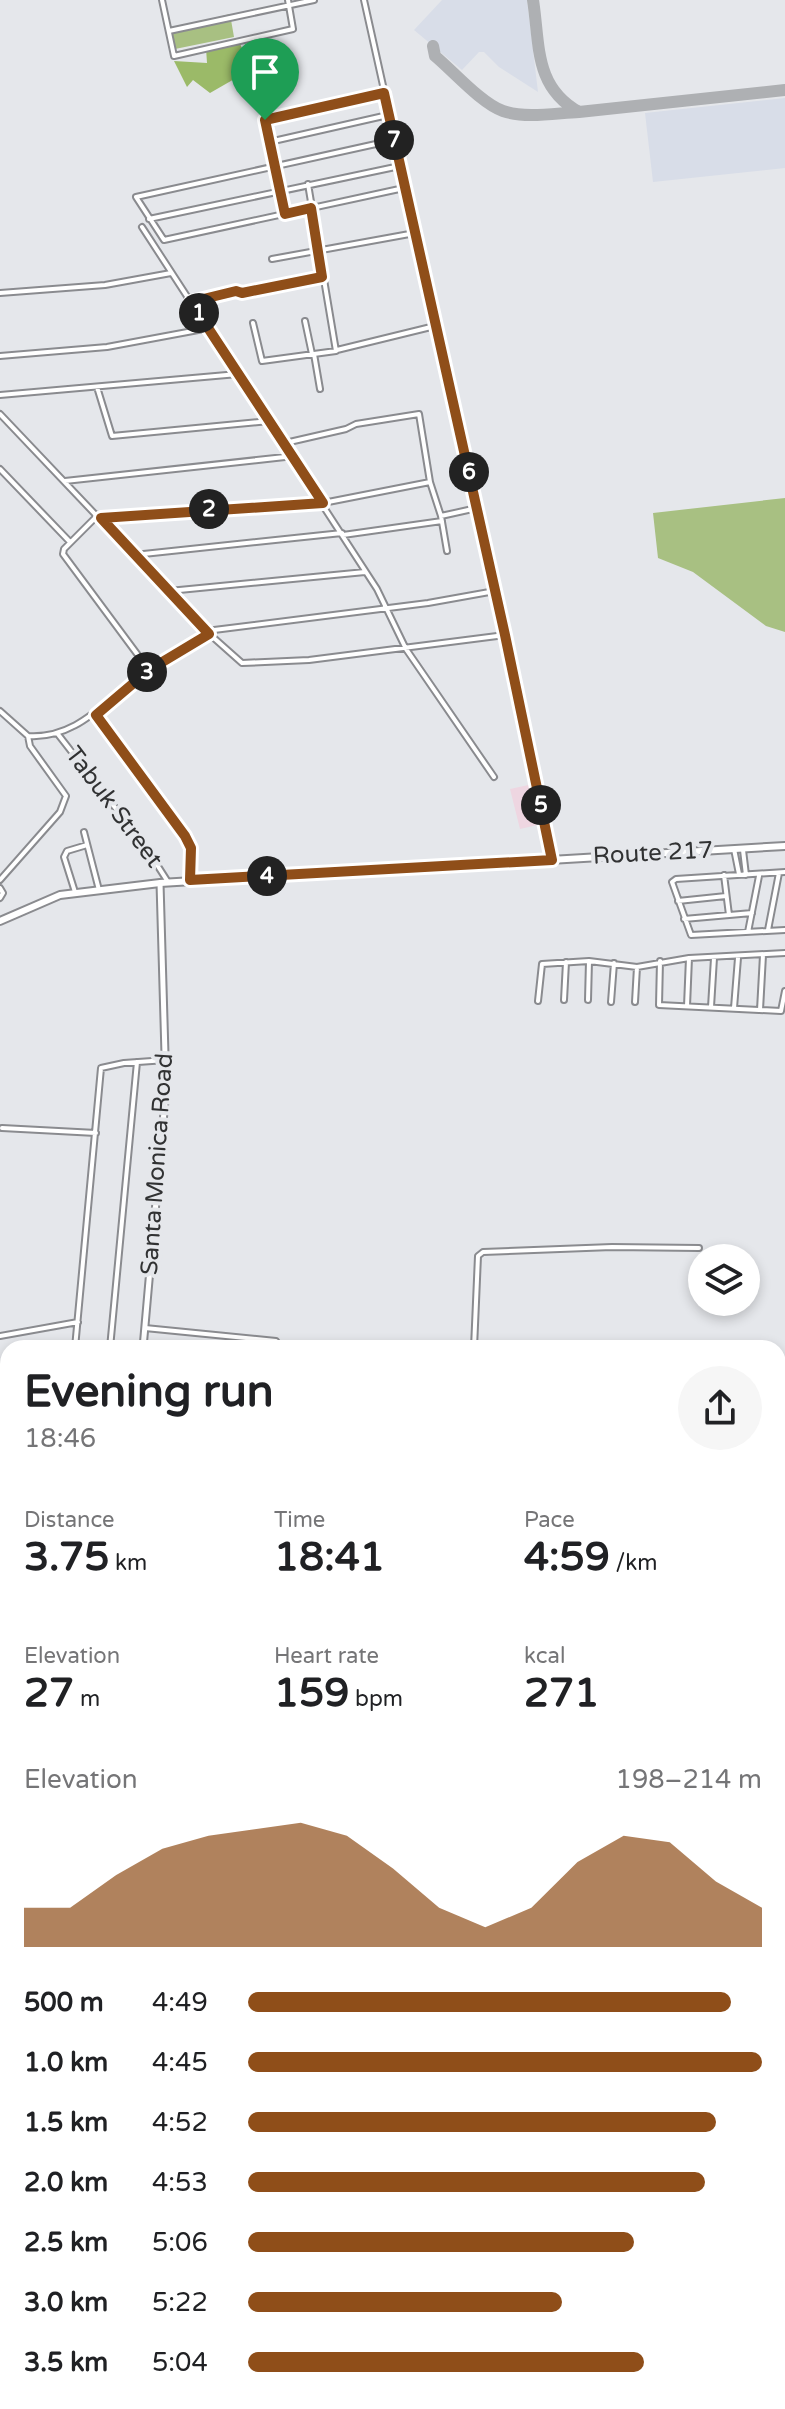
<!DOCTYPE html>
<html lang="en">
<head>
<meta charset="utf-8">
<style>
	body { margin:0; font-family:"Varela Round",sans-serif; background:#f6f6f6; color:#202124; height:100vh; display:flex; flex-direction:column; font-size:30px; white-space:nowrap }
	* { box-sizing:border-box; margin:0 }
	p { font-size:26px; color:#757577 }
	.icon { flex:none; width:44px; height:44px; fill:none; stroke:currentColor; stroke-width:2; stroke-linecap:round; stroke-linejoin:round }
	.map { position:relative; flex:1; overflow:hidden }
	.panel { position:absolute; left:0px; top:1340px; width:786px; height:1070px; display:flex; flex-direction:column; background:#fff; border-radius:24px 24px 0 0; box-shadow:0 4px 12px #0003 }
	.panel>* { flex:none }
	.controls { position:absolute; left:688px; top:1244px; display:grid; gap:16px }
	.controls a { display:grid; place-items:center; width:72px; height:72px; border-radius:50%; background:#fff; box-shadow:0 4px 12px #0003; font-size:40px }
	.pin { position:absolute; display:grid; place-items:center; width:68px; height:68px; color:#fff; margin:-82px -34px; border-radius:50% 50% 50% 0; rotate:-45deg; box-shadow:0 0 8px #0007 }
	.pin .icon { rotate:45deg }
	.km { position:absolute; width:40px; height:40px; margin:-20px; border-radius:50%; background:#222; color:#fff; font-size:22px; line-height:40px; text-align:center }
	.round { display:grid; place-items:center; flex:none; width:84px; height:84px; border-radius:42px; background:#f6f6f6 }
	.headline { display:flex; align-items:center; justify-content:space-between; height:136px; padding:0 24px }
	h1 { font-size:44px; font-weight:700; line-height:60px }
	.stats { display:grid; grid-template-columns:repeat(3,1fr); gap:12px; height:136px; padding:8px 24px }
	.stats div { display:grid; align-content:center }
	.stats b { font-size:40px; font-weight:700 }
	.stats small { font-size:22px; font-weight:400 }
	.stats p { font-size:22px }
	.chart { height:224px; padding:16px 24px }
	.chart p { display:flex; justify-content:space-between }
	.chart svg { width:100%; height:144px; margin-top:8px; fill:#8f4e19; opacity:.7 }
	ul { padding:0 24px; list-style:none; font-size:26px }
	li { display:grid; grid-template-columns:128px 96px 1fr; align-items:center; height:60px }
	li i { height:20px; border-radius:10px; background:#8f4e19 }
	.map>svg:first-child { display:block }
	.built { fill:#d8dde8 }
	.education { fill:#eed6e1 }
	.green { fill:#a8c082 }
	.forest { fill:#9bba68 }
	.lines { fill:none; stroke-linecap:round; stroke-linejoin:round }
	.taxiway { stroke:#aeb0b3; stroke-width:12 }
	.minor-casing { stroke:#8a8b8f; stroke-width:8 }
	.tertiary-casing { stroke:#8a8b8f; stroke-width:9 }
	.primary-casing { stroke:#8a8b8f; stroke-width:10 }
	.minor { stroke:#fff; stroke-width:4 }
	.tertiary { stroke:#fff; stroke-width:5 }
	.primary { stroke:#fff; stroke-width:6 }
	.route-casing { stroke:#fff; stroke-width:16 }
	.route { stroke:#8f4e19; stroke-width:10 }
	.labels { text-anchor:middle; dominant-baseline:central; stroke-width:8; stroke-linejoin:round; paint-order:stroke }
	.street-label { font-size:24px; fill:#313233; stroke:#e5e7eb }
</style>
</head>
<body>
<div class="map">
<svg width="785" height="2409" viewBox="0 0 785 2409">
	<rect width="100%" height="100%" fill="#e5e7eb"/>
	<path class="built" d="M 442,0 L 527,0 L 538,92 L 499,67 L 484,52 L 479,52 L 462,70 L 414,30 Z
		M 785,98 L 785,168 L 653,182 L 645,113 Z"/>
	<path class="education" d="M 533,784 L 542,824 L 520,829 L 510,789 Z"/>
	<path class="green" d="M 230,14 L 234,37 L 175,49 L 171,29 Z
		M 785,498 L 785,632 L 766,626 L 693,572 L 658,558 L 653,513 Z"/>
	<path class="forest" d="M 238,38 L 250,70 L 210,93 L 193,80 L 187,87 L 174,61 L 207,63 L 206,48 Z"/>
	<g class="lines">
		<path class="taxiway" d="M 533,0 C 540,45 534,87 579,112 L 785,90
			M 433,46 L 435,56 C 453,71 482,104 503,111 C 526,119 556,113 579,112"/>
		<defs>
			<path id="minor" d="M 162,0 L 174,56 L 293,29 L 288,0
				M 364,0 L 505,635 L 552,860
				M 169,31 L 314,0
				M 394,140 L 136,197 L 164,240 L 404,188
				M 269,142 L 388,115
				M 285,214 L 265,120 L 383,94
				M 149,219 L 400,166
				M 142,227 L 377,589 L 406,649 L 494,777
				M 272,259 L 415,233
				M 0,293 L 105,285 L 171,273
				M 192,302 L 236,291 L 242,293 L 322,277
				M 305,321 L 312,354
				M 253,323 L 262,361 L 336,351 L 308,184
				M 337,350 L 435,326
				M 314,354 L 320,389
				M 0,356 L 107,347 L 209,328
				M 97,387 L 112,436 L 269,421
				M 0,395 L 238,374
				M 0,414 L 206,631 L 242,663 L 309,660 L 505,635
				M 285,443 L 346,429 L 356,424 L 419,414 L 430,482 L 441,516
				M 0,469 L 70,542
				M 65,481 L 294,456
				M 98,515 L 64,549 L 63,554 L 149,670
				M 101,518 L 323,503 L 430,482
				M 343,535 L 442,521
				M 447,551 L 441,516 L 477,508
				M 134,555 L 342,533
				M 169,591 L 365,572
				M 206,631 L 428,603 L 495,591
				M 0,711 L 28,736 L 30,746 L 66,796 L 60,812 L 0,880
				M 96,715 L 185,836 L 191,848 L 190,880
				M 57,733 L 145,846 L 168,882
				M 28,736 C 72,739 99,708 130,684 C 155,665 181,647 209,634
				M 84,832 L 99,890
				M 734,849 L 739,874
				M 743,850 L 746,875
				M 785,872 L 676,879 L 672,882 L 691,935 L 785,930
				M 724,875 L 729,915
				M 0,888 L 3,893 L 0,898
				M 75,892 L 64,857 L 67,851 L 87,845
				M 678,901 L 726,896
				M 684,919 L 752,913
				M 768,930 L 779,873
				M 748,932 L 759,876
				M 660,961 L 659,1005 L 781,1011 L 785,991
				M 564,1000 L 566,962
				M 588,1000 L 589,961
				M 538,1001 L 542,964 L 589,961 L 637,967 L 689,958 L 785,953
				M 611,1002 L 614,963
				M 635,1002 L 637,967
				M 687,1006 L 689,958
				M 711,1007 L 714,958
				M 734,1008 L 738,958
				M 760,1010 L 763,955
				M 2,1128 L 96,1133
				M 145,1328 L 276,1341 L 281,1348
				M 0,1336 L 78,1322
				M 75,1348 L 101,1068 L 124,1063 L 166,1060
				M 110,1348 L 137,1062
				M 474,1348 L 478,1256 L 483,1252 L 612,1247 L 699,1248
				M 778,1398 L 785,1398
				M 0,1742 L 8,1716
				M 0,1756 L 8,1753
				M 778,1773 L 785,1774
				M 0,1776 L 8,1779
				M 0,1811 L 8,1814
				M 0,1847 L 8,1849
				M 2,1985 L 8,1975
				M 140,2409 L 141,2404"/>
			<path id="tertiary" d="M 143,1348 L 166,1089 L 160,883
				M 0,2039 L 8,2030"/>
			<path id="primary" d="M 0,921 L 60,895 L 160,883 L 785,846"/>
		</defs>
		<use href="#minor" class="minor-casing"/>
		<use href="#tertiary" class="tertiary-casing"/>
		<use href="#primary" class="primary-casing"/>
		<use href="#minor" class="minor"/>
		<use href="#tertiary" class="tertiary"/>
		<use href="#primary" class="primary"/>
	</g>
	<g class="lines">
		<defs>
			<path id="route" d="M 384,93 L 505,635 L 552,860 L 190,880 L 191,848 L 185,836 L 96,715 L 149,670 L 209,634 L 101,518 L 323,503 L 191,302 L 236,291 L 242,293 L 322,277 L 311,208 L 285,214 L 265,120 Z"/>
		</defs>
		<use href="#route" class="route-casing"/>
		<use href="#route" class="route"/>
	</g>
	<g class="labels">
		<g class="street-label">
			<text transform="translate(114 807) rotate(53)">Tabuk Street</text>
			<text transform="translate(653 853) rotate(-3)">Route 217</text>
			<text transform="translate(157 1164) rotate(-86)">Santa Monica Road</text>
		</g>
	</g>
</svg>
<div class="controls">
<a><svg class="icon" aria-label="layers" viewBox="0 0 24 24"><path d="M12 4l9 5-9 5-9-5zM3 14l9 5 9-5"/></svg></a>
</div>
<div class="pin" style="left:265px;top:120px;background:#1e9e55"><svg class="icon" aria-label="arrive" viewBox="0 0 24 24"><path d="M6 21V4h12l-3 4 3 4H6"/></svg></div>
<b class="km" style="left:199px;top:313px">1</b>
<b class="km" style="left:209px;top:509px">2</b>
<b class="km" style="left:147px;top:672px">3</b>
<b class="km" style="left:267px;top:876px">4</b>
<b class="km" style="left:541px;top:805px">5</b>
<b class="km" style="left:469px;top:472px">6</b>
<b class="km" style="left:394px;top:140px">7</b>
<section class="panel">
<div class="headline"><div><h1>Evening run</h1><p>18:46</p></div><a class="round"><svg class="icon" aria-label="share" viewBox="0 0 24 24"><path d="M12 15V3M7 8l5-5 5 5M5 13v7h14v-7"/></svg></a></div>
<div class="stats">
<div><p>Distance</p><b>3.75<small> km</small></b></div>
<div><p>Time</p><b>18:41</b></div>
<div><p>Pace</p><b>4:59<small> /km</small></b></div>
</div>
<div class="stats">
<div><p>Elevation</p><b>27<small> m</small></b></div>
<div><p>Heart rate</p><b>159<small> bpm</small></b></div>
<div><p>kcal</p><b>271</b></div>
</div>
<div class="chart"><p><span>Elevation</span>198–214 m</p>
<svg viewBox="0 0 160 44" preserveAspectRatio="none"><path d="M0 44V32L10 32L20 22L30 14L40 10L50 8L60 6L70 10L80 20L90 32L100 38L110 32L120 18L130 10L140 12L150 24L160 32V44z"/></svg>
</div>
<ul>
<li><b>500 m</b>4:49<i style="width:94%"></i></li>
<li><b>1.0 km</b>4:45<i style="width:100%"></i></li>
<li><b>1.5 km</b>4:52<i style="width:91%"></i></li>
<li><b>2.0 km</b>4:53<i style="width:89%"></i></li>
<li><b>2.5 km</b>5:06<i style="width:75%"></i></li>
<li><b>3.0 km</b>5:22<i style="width:61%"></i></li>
<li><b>3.5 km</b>5:04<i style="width:77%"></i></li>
</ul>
</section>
</div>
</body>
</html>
